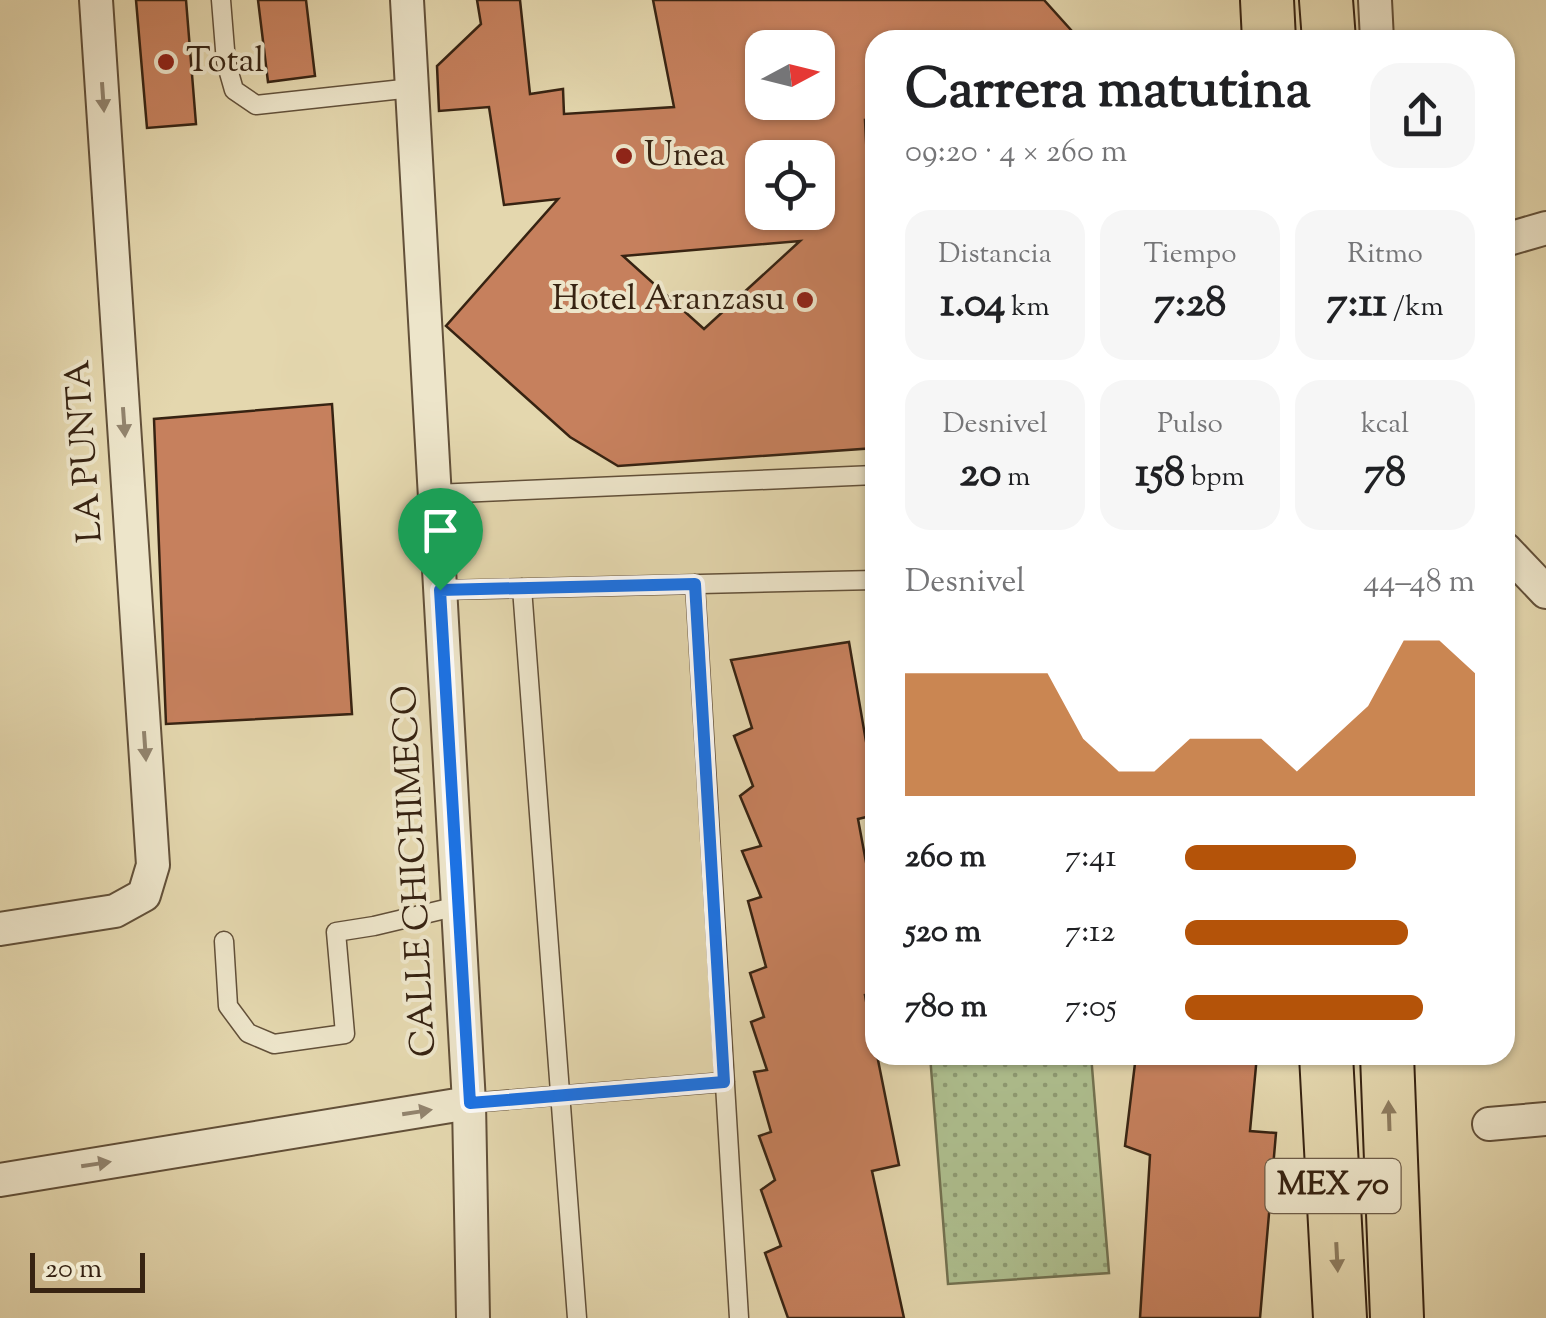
<!DOCTYPE html>
<html lang="es">
<head>
<meta charset="utf-8">
<style>
	body { margin:0; font-family:"Sorts Mill Goudy",serif; background:#f6f6f6; color:#202124; height:100vh; display:flex; flex-direction:column; font-size:38px; white-space:nowrap }
	* { box-sizing:border-box; margin:0 }
	p { font-size:32px; color:#757577 }
	.icon { flex:none; width:55px; height:55px; fill:none; stroke:currentColor; stroke-width:2; stroke-linecap:round; stroke-linejoin:round }
	.map { position:relative; flex:1; overflow:hidden }
	.panel { position:absolute; left:865px; top:30px; width:650px; height:1035px; display:flex; flex-direction:column; background:#fff; border-radius:30px; box-shadow:0 2px 8px #0004 }
	.panel>* { flex:none }
	.needle { width:65px; rotate:83deg }
	.fabs { position:absolute; left:745px; top:30px; display:grid; gap:20px }
	.fabs a { display:grid; place-items:center; width:90px; height:90px; border-radius:20px; background:#fff; box-shadow:0 2px 8px #0004; font-size:50px }
	.scale { position:absolute; left:30px; bottom:25px; width:115px; box-sizing:border-box; padding-left:10px; border:5px solid #372312; border-top:0; font-size:28px; line-height:35px; white-space:nowrap; color:#372312; -webkit-text-stroke:8px #ede5ca; paint-order:stroke }
	.pin { position:absolute; display:grid; place-items:center; width:85px; height:85px; color:#fff; margin:-102px -42px; border-radius:50% 50% 50% 0; rotate:-45deg; box-shadow:0 0 10px #0007 }
	.pin .icon { rotate:45deg }
	.round { display:grid; place-items:center; flex:none; width:105px; height:105px; border-radius:30px; background:#f6f6f6 }
	.overview { display:flex; align-items:center; justify-content:space-between; height:170px; padding:0 40px }
	h1 { font-size:55px; font-weight:700; line-height:75px }
	.figures { display:grid; grid-template-columns:repeat(3,1fr); gap:15px; height:170px; padding:10px 40px }
	.figures div { display:grid; align-content:center; border-radius:25px; background:#f6f6f6; text-align:center }
	.figures b { font-size:42px; font-weight:700 }
	.figures small { font-size:28px; font-weight:400 }
	.figures p { font-size:28px }
	.chart { height:280px; padding:20px 40px }
	.chart p { display:flex; justify-content:space-between }
	.chart svg { width:100%; height:180px; margin-top:10px; fill:#b45309; opacity:.7 }
	ul { padding:0 40px; list-style:none; font-size:32px }
	li { display:grid; grid-template-columns:160px 120px 1fr; align-items:center; height:75px }
	li i { height:25px; border-radius:12px; background:#b45309 }
	.map>svg:first-child { display:block }
	.park { fill:url(#park-dots); stroke:#727150; stroke-width:2.5 }
	.building { fill:#c6805d; stroke:#372312; stroke-width:2.5; fill-rule:evenodd }
	.lines { fill:none; stroke-linecap:round; stroke-linejoin:round }
	.service-casing { stroke:#625039; stroke-width:21 }
	.minor-casing { stroke:#625039; stroke-width:36 }
	.primary-casing { stroke:#372312; stroke-width:56 }
	.service { stroke:#ede5ca; stroke-width:18 }
	.minor { stroke:#ede5ca; stroke-width:32 }
	.primary { stroke:#e4d7ae; stroke-width:52 }
	.oneway { fill:#92846e }
	.oneway2 { fill:#8e7d60 }
	.route-casing { stroke:#fff; stroke-width:20 }
	.route { stroke:#1a73e8; stroke-width:12 }
	.poi-dot { fill:#8f2418; stroke:#ede5ca; stroke-width:4 }
	.labels { text-anchor:middle; dominant-baseline:central; stroke-width:8; stroke-linejoin:round; paint-order:stroke }
	.shield { fill:#ede5ca; stroke:#6e5d49; stroke-width:2.5 }
	.shield-label { font-size:32px; font-weight:bold; fill:#372312 }
	.poi-label { font-size:35px; fill:#372312; stroke:#ede5ca; text-anchor:start }
	.street-label { font-size:35px; fill:#372312; stroke:#ede5ca }
</style>
</head>
<body>
<div class="map">
<svg width="1546" height="1318" viewBox="0 0 1546 1318">
	<defs>
		<pattern id="park-dots" width="8" height="8" patternUnits="userSpaceOnUse" patternTransform="scale(2.5)"><rect width="8" height="8" fill="#aebf8f"/><path d="M2 2h.1M6 6h.1" fill="none" stroke="#8e9b73" stroke-width="1.8" stroke-linecap="round"/></pattern>
	</defs>
	<rect width="100%" height="100%" fill="#e4d7ae"/>
	<filter id="stains"><feTurbulence type="fractalNoise" baseFrequency=".002" numOctaves="4"/><feColorMatrix values="0 0 0 0 .2 0 0 0 0 .09 0 0 0 0 .02 0 0 0 .5 -.17"/></filter>
	<radialGradient id="worn" r=".72"><stop offset=".6" stop-color="#630" stop-opacity="0"/><stop offset="1" stop-color="#630" stop-opacity=".3"/></radialGradient>
	<path class="park" d="M 930,1055 L 1091,1055 L 1109,1273 L 948,1284 Z"/>
	<path class="building" d="M 136,0 L 186,0 L 196,124 L 147,128 Z
		M 258,0 L 306,0 L 315,76 L 268,82 Z
		M 477,0 L 520,0 L 530,94 L 563,89 L 564,114 L 674,107 L 653,0 L 1044,0 L 1080,40 L 875,40 L 875,119 L 865,120 L 869,200 L 875,231 L 875,448 L 618,466 L 570,437 L 446,326 L 558,199 L 504,205 L 489,107 L 439,111 L 437,66 L 481,24 ZM 762,48 L 818,48 L 818,102 L 762,102 ZM 762,158 L 818,158 L 818,212 L 762,212 ZM 800,241 L 704,329 L 623,256 Z
		M 332,404 L 352,714 L 166,724 L 154,419 Z
		M 849,642 L 875,794 L 875,815 L 858,819 L 875,911 L 875,993 L 865,995 L 875,1055 L 877,1055 L 899,1165 L 872,1171 L 904,1318 L 788,1318 L 765,1253 L 781,1246 L 761,1190 L 775,1180 L 759,1136 L 771,1132 L 754,1072 L 767,1070 L 751,1022 L 764,1017 L 750,973 L 766,967 L 748,901 L 761,897 L 742,851 L 761,846 L 740,796 L 753,786 L 734,736 L 752,728 L 731,660 Z
		M 1136,1055 L 1257,1055 L 1250,1131 L 1276,1133 L 1260,1318 L 1140,1318 L 1150,1155 L 1125,1146 Z"/>
	<g class="lines">
		<defs>
			<path id="service" d="M 221,0 L 226,62 L 234,90 L 256,105 L 412,88
				M 435,494 L 875,475
				M 695,584 L 739,1318
				M 522,588 L 577,1318
				M 441,590 L 875,580
				M 224,941 L 228,1006 L 248,1033 L 274,1044 L 345,1034 L 336,932 L 374,926 L 458,906
				M 469,1103 L 725,1082"/>
			<path id="minor" d="M 407,0 L 469,1103 L 473,1318
				M 1375,0 L 1377,40
				M 1505,240 L 1546,228
				M 1505,549 L 1546,592
				M 0,929 L 115,911 L 144,895 L 153,865 L 96,0
				M 1489,1124 L 1546,1119
				M 0,1180 L 469,1103"/>
			<path id="primary" d="M 1267,0 L 1269,40
				M 1326,0 L 1329,40
				M 1326,1055 L 1340,1318
				M 1387,1055 L 1397,1318"/>
		</defs>
		<use href="#service" class="service-casing"/>
		<use href="#minor" class="minor-casing"/>
		<use href="#primary" class="primary-casing"/>
		<use href="#service" class="service"/>
		<use href="#minor" class="minor"/>
		<use href="#primary" class="primary"/>
	</g>
	<defs><path id="oneway-solid" d="M-6-.8H1V-3.2L6.5 0L1 3.2V.8H-6Z" transform="scale(2.5)"/></defs>
	<g class="oneway">
		<use href="#oneway-solid" transform="translate(103 97) rotate(86)"/>
		<use href="#oneway-solid" transform="translate(124 422) rotate(86)"/>
		<use href="#oneway-solid" transform="translate(145 746) rotate(86)"/>
		<use href="#oneway-solid" transform="translate(417 1112) rotate(-9)"/>
		<use href="#oneway-solid" transform="translate(96 1164) rotate(-9)"/>
	</g>
	<g class="oneway2">
		<use href="#oneway-solid" transform="translate(1389 1116) rotate(-92)"/>
		<use href="#oneway-solid" transform="translate(1337 1257) rotate(87)"/>
	</g>
	<g class="lines">
		<defs>
			<path id="route" d="M 695,584 L 724,1082 L 470,1103 L 440,590 Z"/>
		</defs>
		<use href="#route" class="route-casing"/>
		<use href="#route" class="route"/>
	</g>
	<g class="poi-dot">
		<circle cx="166" cy="62" r="10"/>
		<circle cx="624" cy="156" r="10"/>
		<circle cx="805" cy="300" r="10"/>
	</g>
	<g class="labels">
		<rect class="shield" x="1265.5" y="1159" width="135" height="54" rx="8"/>
		<g class="shield-label">
			<text x="1333" y="1186">MEX 70</text>
		</g>
		<g class="poi-label">
			<text x="186" y="62">Total</text>
			<text x="644" y="156">Unea</text>
			<text x="785" y="300" text-anchor="end">Hotel Aranzasu</text>
		</g>
		<g class="street-label">
			<text transform="translate(86 451) rotate(-94)">LA PUNTA</text>
			<text transform="translate(416 871) rotate(-93)">CALLE CHICHIMECO</text>
		</g>
	</g>
	<rect width="100%" height="100%" filter="url(#stains)"/>
	<rect width="100%" height="100%" fill="url(#worn)"/>
</svg>
<div class="fabs">
<a><svg class="needle" viewBox="-14 -14 28 28"><path d="M0-13l5 13h-10z" fill="#e53935"/><path d="M0 13l5-13h-10z" fill="#757577"/></svg></a>
<a><svg class="icon" aria-label="locate" viewBox="0 0 24 24"><circle cx="12" cy="12" r="6"/><path d="M12 2v4M12 18v4M2 12h4M18 12h4"/></svg></a>
</div>
<div class="scale">20 m</div>
<div class="pin" style="left:440px;top:590px;background:#1e9e55"><svg class="icon" aria-label="arrive" viewBox="0 0 24 24"><path d="M6 21V4h12l-3 4 3 4H6"/></svg></div>
<section class="panel">
<div class="overview"><div><h1>Carrera matutina</h1><p>09:20 · 4 × 260 m</p></div><a class="round"><svg class="icon" aria-label="share" viewBox="0 0 24 24"><path d="M12 15V3M7 8l5-5 5 5M5 13v7h14v-7"/></svg></a></div>
<div class="figures">
<div><p>Distancia</p><b>1.04<small> km</small></b></div>
<div><p>Tiempo</p><b>7:28</b></div>
<div><p>Ritmo</p><b>7:11<small> /km</small></b></div>
</div>
<div class="figures">
<div><p>Desnivel</p><b>20<small> m</small></b></div>
<div><p>Pulso</p><b>158<small> bpm</small></b></div>
<div><p>kcal</p><b>78</b></div>
</div>
<div class="chart"><p><span>Desnivel</span>44–48 m</p>
<svg viewBox="0 0 160 44" preserveAspectRatio="none"><path d="M0 44V14L10 14L20 14L30 14L40 14L50 30L60 38L70 38L80 30L90 30L100 30L110 38L120 30L130 22L140 6L150 6L160 14V44z"/></svg>
</div>
<ul>
<li><b>260 m</b>7:41<i style="width:59%"></i></li>
<li><b>520 m</b>7:12<i style="width:77%"></i></li>
<li><b>780 m</b>7:05<i style="width:82%"></i></li>
</ul>
</section>
</div>
</body>
</html>
